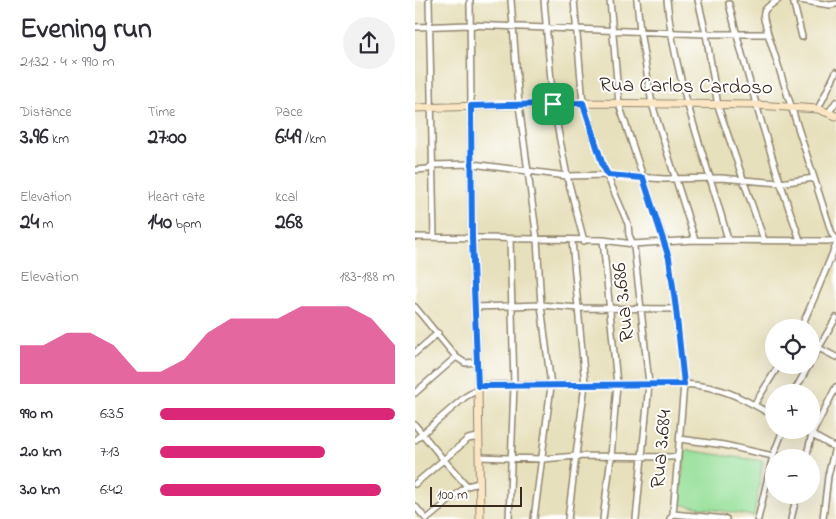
<!DOCTYPE html>
<html lang="en">
<head>
<meta charset="utf-8">
<style>
	body { margin:0; font-family:"Indie Flower",sans-serif; background:#f2f2f3; color:#2b2b33; height:100vh; display:flex; flex-direction:column; font-size:19px; white-space:nowrap }
	* { box-sizing:border-box; margin:0 }
	p { font-size:16px; color:#7c7c81 }
	.icon { flex:none; width:28px; height:28px; fill:none; stroke:currentColor; stroke-width:2; stroke-linecap:round; stroke-linejoin:round }
	.map { position:relative; flex:1; overflow:hidden }
	.side { display:flex; flex-direction:column; background:#fff; width:415px }
	.side>* { flex:none }
	.controls { position:absolute; left:350px; top:319px; display:grid; gap:10px }
	.controls a { display:grid; place-items:center; width:55px; height:55px; border-radius:50%; background:#fff; box-shadow:0 5px 20px #0002; font-size:25px }
	.scale { position:absolute; left:15px; bottom:12px; width:92px; box-sizing:border-box; padding-left:5px; border:2px solid #3b2a1e; border-top:0; font-size:14px; line-height:18px; white-space:nowrap; color:#3b2a1e; -webkit-text-stroke:4px #fff; paint-order:stroke }
	.pin { position:absolute; display:grid; place-items:center; width:42px; height:42px; color:#fff; margin:-21px; border-radius:10px; box-shadow:0 2px 8px #0006 }
	.round { display:grid; place-items:center; flex:none; width:52px; height:52px; border-radius:26px; background:#f2f2f3 }
	.headline { display:flex; align-items:center; justify-content:space-between; height:85px; padding:0 20px }
	h1 { font-size:28px; font-weight:700; line-height:38px }
	.figures { display:grid; grid-template-columns:repeat(3,1fr); gap:8px; height:85px; padding:5px 20px }
	.figures div { display:grid; align-content:center }
	.figures b { font-size:21px; font-weight:700 }
	.figures small { font-size:14px; font-weight:400 }
	.figures p { font-size:14px }
	.chart { height:140px; padding:10px 20px }
	.chart p { display:flex; justify-content:space-between }
	.chart svg { width:100%; height:90px; margin-top:5px; fill:#db2777; opacity:.7 }
	ul { padding:0 20px; list-style:none; font-size:16px }
	li { display:grid; grid-template-columns:80px 60px 1fr; align-items:center; height:38px }
	li i { height:12px; border-radius:6px; background:#db2777 }
	main { display:flex; flex:1; min-height:0 }
	.map>svg:first-child { display:block }
	.grass { fill:#97e09a; stroke:#69855c }
	.lines { fill:none; stroke-linecap:round; stroke-linejoin:round }
	.street-casing { stroke:#91856d; stroke-width:8 }
	.secondary-casing { stroke:#91856d; stroke-width:9 }
	.street { stroke:#fff; stroke-width:5 }
	.secondary { stroke:#fbe6c4; stroke-width:7 }
	.route-casing { stroke:#fff; stroke-width:10 }
	.route { stroke:#1a73e8; stroke-width:6 }
	.labels { text-anchor:middle; dominant-baseline:central; stroke-width:4; stroke-linejoin:round; paint-order:stroke }
	.street-label { font-size:21px; fill:#3b2a1e; stroke:#fff }
</style>
</head>
<body>
<main>
<section class="side">
<div class="headline"><div><h1>Evening run</h1><p>21:32 · 4 × 990 m</p></div><a class="round"><svg class="icon" aria-label="share" viewBox="0 0 24 24"><path d="M12 15V3M7 8l5-5 5 5M5 13v7h14v-7"/></svg></a></div>
<div class="figures">
<div><p>Distance</p><b>3.96<small> km</small></b></div>
<div><p>Time</p><b>27:00</b></div>
<div><p>Pace</p><b>6:49<small> /km</small></b></div>
</div>
<div class="figures">
<div><p>Elevation</p><b>24<small> m</small></b></div>
<div><p>Heart rate</p><b>140<small> bpm</small></b></div>
<div><p>kcal</p><b>268</b></div>
</div>
<div class="chart"><p><span>Elevation</span>183–188 m</p>
<svg viewBox="0 0 160 44" preserveAspectRatio="none"><path d="M0 44V25L10 25L20 19L30 19L40 25L50 38L60 38L70 32L80 19L90 12L100 12L110 12L120 6L130 6L140 6L150 12L160 25V44z"/></svg>
</div>
<ul>
<li><b>990 m</b>6:35<i style="width:100%"></i></li>
<li><b>2.0 km</b>7:13<i style="width:70%"></i></li>
<li><b>3.0 km</b>6:42<i style="width:94%"></i></li>
</ul>
</section>
<div class="map">
<svg width="421" height="519" viewBox="0 0 421 519">
	<rect width="100%" height="100%" fill="#fff"/>
	<filter id="ink" filterUnits="userSpaceOnUse"><feTurbulence type="fractalNoise" baseFrequency=".02" numOctaves="2"/><feDisplacementMap in="SourceGraphic" scale="10" xChannelSelector="R" yChannelSelector="G"/><feConvolveMatrix kernelMatrix="1 2 1 2 8 2 1 2 1" color-interpolation-filters="sRGB"/></filter>
	<filter id="wash" filterUnits="userSpaceOnUse"><feTurbulence type="fractalNoise" baseFrequency=".0096" numOctaves="4" result="noise"/><feDisplacementMap in="SourceGraphic" scale="20" xChannelSelector="R" yChannelSelector="G"/><feGaussianBlur stdDeviation="1.12" result="paint"/><feColorMatrix in="noise" values="0 0 0 0 0 0 0 0 0 0 0 0 0 0 0 0 0 1.4 0 .05"/><feComposite in="paint" operator="in"/></filter>
	<g filter="url(#wash)">
		<rect width="100%" height="100%" fill="#e7e0bc"/>
		<path class="grass" d="M 271,450 L 348,461 L 339,516 L 263,504 Z"/>
	</g>
	<g filter="url(#ink)">
		<g class="lines">
			<defs>
				<path id="street" d="M 14,0 L 19,237
					M 55,0 L 56,106
					M 96,0 L 104,105 L 122,239 L 126,305 L 136,386 L 119,519
					M 129,0 L 138,104 L 152,176 L 169,241
					M 159,0 L 168,103 L 188,166 L 213,224 L 214,235 L 219,247 L 226,309 L 234,384 L 221,519
					M 195,0 L 204,104 L 249,241 L 254,258 L 261,309 L 269,384 L 258,514 L 255,519
					M 222,0 L 225,31 L 237,104 L 280,240
					M 252,0 C 260,85 292,159 313,240
					M 283,0 L 291,34 L 303,106 L 349,240
					M 363,0 C 343,12 348,13 353,34 L 417,234 L 421,239
					M 378,0 L 387,37
					M 384,0 L 415,5 L 421,4
					M 314,4 C 334,84 357,162 385,240
					M 0,27 L 54,25 L 291,34 L 353,34
					M 403,109 L 421,72
					M 414,112 L 421,102
					M 0,170 L 13,169 L 17,165 L 57,164 L 152,176 L 193,175 L 250,179 L 306,178 L 365,183 L 399,178
					M 0,237 L 188,240 L 218,244 L 280,240 L 421,241
					M 0,307 L 41,357 L 50,363 L 62,362
					M 60,307 L 126,305 L 163,308 L 261,309
					M 386,328 L 400,296 L 421,245
					M 396,344 L 421,357
					M 0,353 L 23,333
					M 396,361 L 421,318
					M 63,385 L 269,384 C 280,385 291,386 301,389 C 321,394 341,406 359,416
					M 379,392 L 394,365
					M 0,393 L 41,357
					M 339,405 L 364,365
					M 0,425 L 28,459 L 52,486
					M 388,430 L 421,448
					M 265,439 L 309,445 L 358,456
					M 0,440 L 50,397 L 62,390
					M 64,457 L 128,459 L 161,456 L 263,457
					M 391,458 L 397,434 L 421,387
					M 0,484 L 53,439 L 63,437
					M 0,506 L 11,519
					M 258,514 L 311,519
					M 12,519 L 52,486 L 64,483
					M 94,519 L 99,385 L 95,239
					M 153,519 L 170,384 L 157,241
					M 188,519 L 196,457 L 202,384 L 188,240
					M 343,519 L 358,456 L 368,430
					M 376,519 L 382,495
					M 408,519 L 413,476 L 420,447"/>
				<path id="secondary" d="M 56,106 L 57,238 L 63,385 L 65,519
					M 0,108 L 168,103 L 340,105 L 403,109 L 421,116"/>
			</defs>
			<use href="#street" class="street-casing"/>
			<use href="#secondary" class="secondary-casing"/>
			<use href="#street" class="street"/>
			<use href="#secondary" class="secondary"/>
		</g>
	</g>
	<g class="lines" filter="url(#ink)">
		<defs>
			<path id="route" d="M 168,103 L 188,166 L 193,175 L 228,178 L 254,258 L 261,309 L 269,384 L 63,386 L 57,238 L 56,106 Z"/>
		</defs>
		<use href="#route" class="route-casing"/>
		<use href="#route" class="route"/>
	</g>
	<g class="labels">
		<g class="street-label">
			<text transform="translate(271 87) rotate(1)">Rua Carlos Cardoso</text>
			<text transform="translate(209 302) rotate(-96)">Rua 3.686</text>
			<text transform="translate(247 449) rotate(-85)">Rua 3.684</text>
		</g>
	</g>
</svg>
<div class="controls">
<a><svg class="icon" aria-label="locate" viewBox="0 0 24 24"><circle cx="12" cy="12" r="6"/><path d="M12 2v4M12 18v4M2 12h4M18 12h4"/></svg></a>
<a>+</a>
<a>−</a>
</div>
<div class="scale">100 m</div>
<div class="pin" style="left:138px;top:104px;background:#1e9e55"><svg class="icon" aria-label="arrive" viewBox="0 0 24 24"><path d="M6 21V4h12l-3 4 3 4H6"/></svg></div>
</div>
</main>
</body>
</html>
